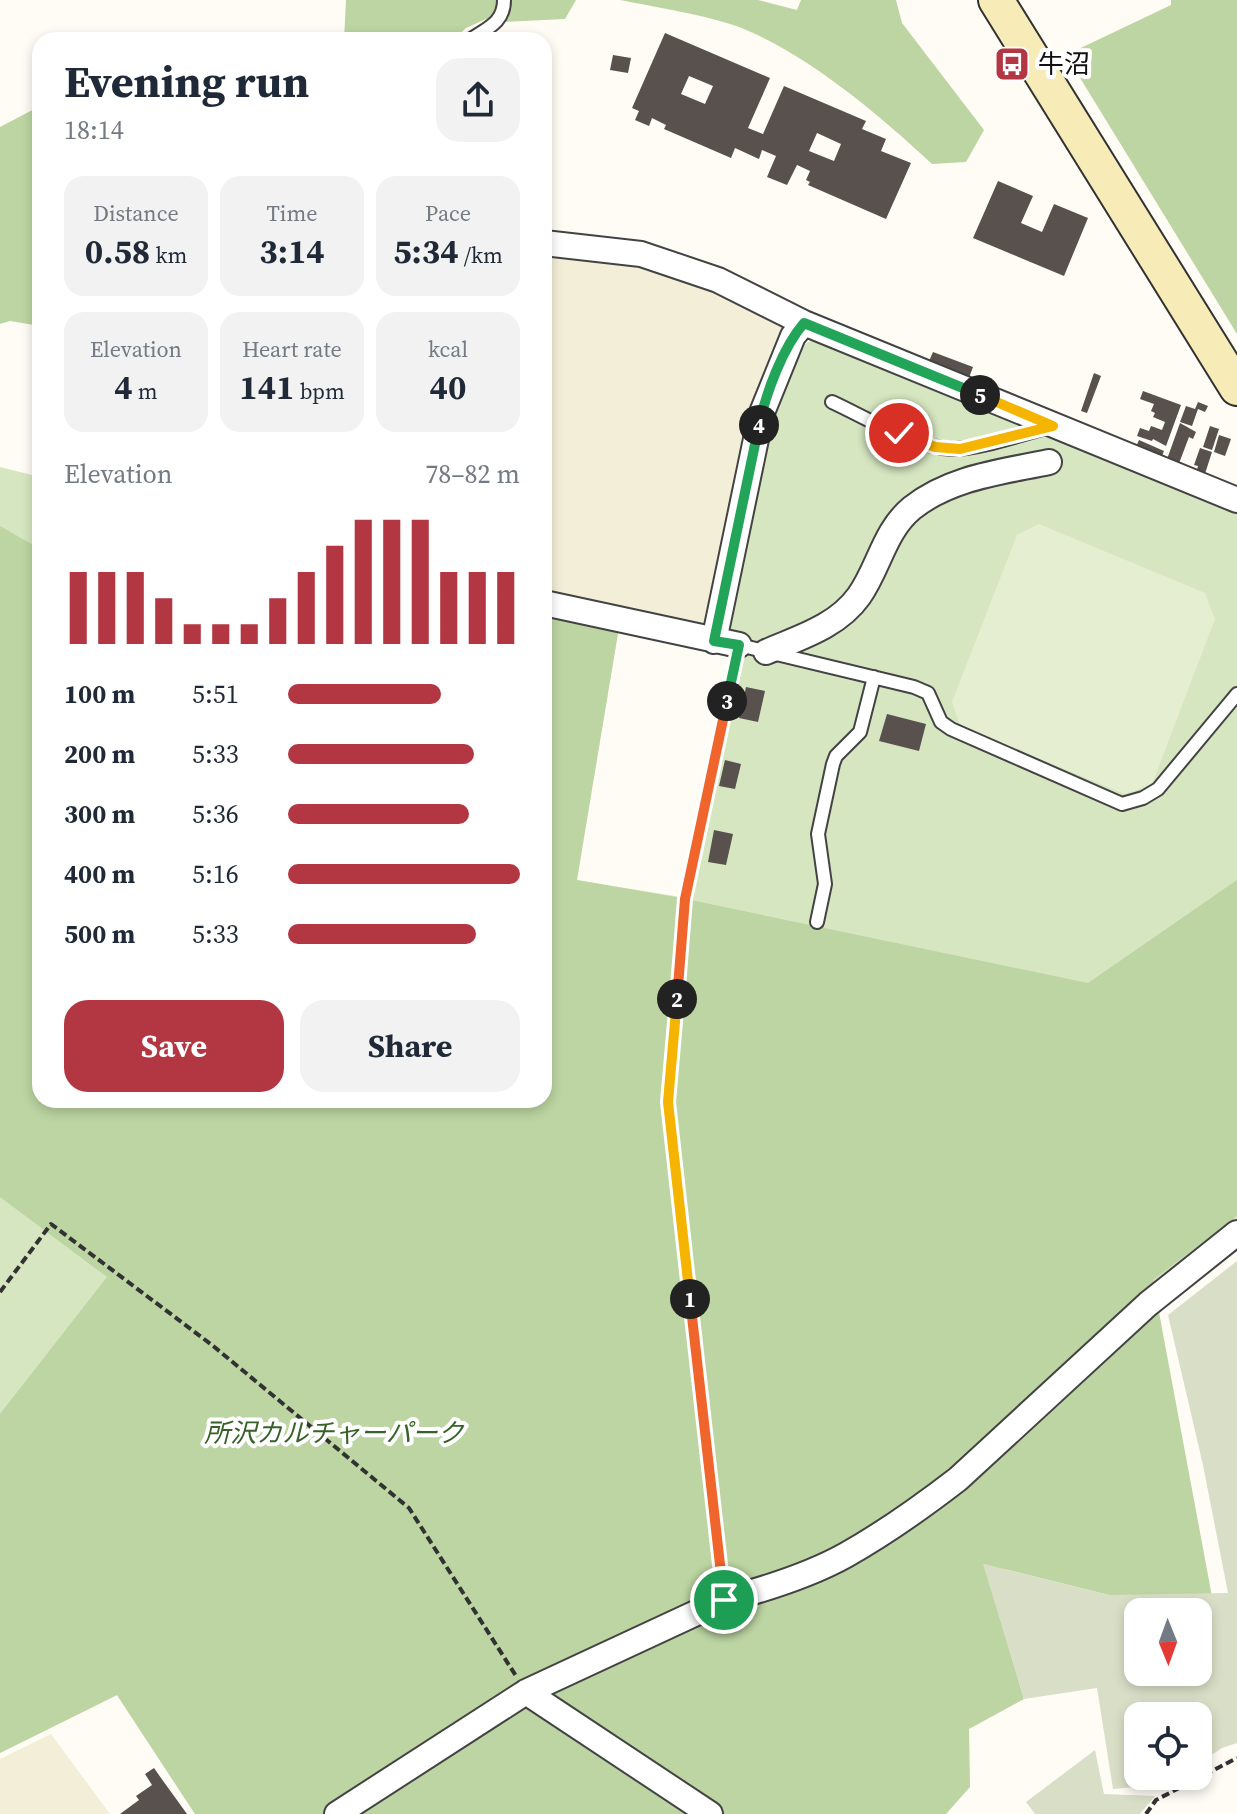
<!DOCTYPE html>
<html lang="en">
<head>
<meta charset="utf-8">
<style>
	body { margin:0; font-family:"Source Serif 4","Noto Sans JP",serif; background:#f2f2f3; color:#1f2937; height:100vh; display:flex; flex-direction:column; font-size:30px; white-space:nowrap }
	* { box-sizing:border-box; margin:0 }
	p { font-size:26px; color:#747a83 }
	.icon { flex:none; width:44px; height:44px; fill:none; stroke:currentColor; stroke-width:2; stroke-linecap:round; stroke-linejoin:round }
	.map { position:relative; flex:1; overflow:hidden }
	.sheet { position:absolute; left:32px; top:32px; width:520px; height:1076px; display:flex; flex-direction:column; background:#fff; border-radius:24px; box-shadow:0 4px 12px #0003 }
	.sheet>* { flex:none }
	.needle { width:52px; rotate:179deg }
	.buttons { position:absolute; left:1124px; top:1598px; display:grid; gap:16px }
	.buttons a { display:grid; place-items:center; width:88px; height:88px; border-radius:16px; background:#fff; box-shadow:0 4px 12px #0003; font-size:40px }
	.pin { position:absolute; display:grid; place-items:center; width:68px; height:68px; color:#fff; margin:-34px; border:4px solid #fff; border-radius:50%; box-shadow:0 2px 8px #0007 }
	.km { position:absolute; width:40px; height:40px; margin:-20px; border-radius:50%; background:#222; color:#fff; font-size:22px; line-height:40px; text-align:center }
	.round { display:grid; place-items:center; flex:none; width:84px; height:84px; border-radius:24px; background:#f2f2f3 }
	.overview { display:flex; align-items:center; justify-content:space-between; height:136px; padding:0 32px }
	h1 { font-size:44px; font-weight:700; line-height:60px }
	.metrics { display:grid; grid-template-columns:repeat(3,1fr); gap:12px; height:136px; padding:8px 32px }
	.metrics div { display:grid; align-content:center; border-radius:20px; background:#f2f2f3; text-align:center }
	.metrics b { font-size:34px; font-weight:700 }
	.metrics small { font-size:22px; font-weight:400 }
	.metrics p { font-size:22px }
	.chart { height:224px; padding:16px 32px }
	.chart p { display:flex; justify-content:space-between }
	.chart svg { width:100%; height:144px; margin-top:8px; stroke:#b33643; stroke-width:6 }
	.button { display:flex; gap:16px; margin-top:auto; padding:16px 32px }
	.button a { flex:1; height:92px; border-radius:24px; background:#b33643; color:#fff; font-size:32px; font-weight:700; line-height:92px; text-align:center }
	.button a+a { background:#f2f2f3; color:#1f2937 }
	ul { padding:0 32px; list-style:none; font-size:26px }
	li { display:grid; grid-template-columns:128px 96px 1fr; align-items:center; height:60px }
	li i { height:20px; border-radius:10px; background:#b33643 }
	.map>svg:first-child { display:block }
	.farmland { fill:#f2eed7 }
	.green { fill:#d6e6c1 }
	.forest { fill:#bcd5a2 }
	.cemetery { fill:#d9dfc7; fill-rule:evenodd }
	.pitch { fill:#e6eed2 }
	.building { fill:#58514e; fill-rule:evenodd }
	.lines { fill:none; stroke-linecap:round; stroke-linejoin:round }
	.lane-casing { stroke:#434343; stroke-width:16 }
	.street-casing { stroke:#434343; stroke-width:28 }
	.secondary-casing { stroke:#323232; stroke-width:38 }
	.path { stroke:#323232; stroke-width:4; stroke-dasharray:8 4; stroke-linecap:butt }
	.lane { stroke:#fff; stroke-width:12 }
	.street { stroke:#fff; stroke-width:24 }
	.secondary { stroke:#f7ecb7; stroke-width:34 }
	.split-1-casing { stroke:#fff; stroke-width:16 }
	.split-2-casing { stroke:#fff; stroke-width:16 }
	.split-3-casing { stroke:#fff; stroke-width:16 }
	.split-4-casing { stroke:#fff; stroke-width:16 }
	.split-5-casing { stroke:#fff; stroke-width:16 }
	.split-6-casing { stroke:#fff; stroke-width:16 }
	.split-1 { stroke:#f0652b; stroke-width:10 }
	.split-2 { stroke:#f5b400; stroke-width:10 }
	.split-3 { stroke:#f0652b; stroke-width:10 }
	.split-4 { stroke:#22a559; stroke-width:10 }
	.split-5 { stroke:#22a559; stroke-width:10 }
	.split-6 { stroke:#f5b400; stroke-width:10 }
	.labels { text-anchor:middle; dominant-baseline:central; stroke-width:8; stroke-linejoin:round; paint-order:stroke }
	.poi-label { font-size:26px; fill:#101010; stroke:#fff; text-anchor:start }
	.park-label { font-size:26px; font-style:italic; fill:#366227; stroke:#fff }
</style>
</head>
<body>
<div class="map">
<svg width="1237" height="1814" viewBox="0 0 1237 1814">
	<rect width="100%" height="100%" fill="#fefcf5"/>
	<path class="farmland" d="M 544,250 L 632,262 L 679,276 L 779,320 L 782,326 L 783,334 L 710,621 L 694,629 L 544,593 Z
		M 51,1734 L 110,1814 L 0,1814 L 0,1759 Z"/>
	<path class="green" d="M 820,339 L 1237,508 L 1237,1224 L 1055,1368 L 946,1814 L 195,1814 L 117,1695 L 0,1753 L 0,688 L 40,1100 L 544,1100 L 544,603 L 620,621 L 576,880 L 681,897 L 729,655 L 721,635 L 771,411 L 797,350 L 808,342 Z
		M 0,467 L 40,477 L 40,534 L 37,547 L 0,553 Z"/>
	<path class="forest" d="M 346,0 L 576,0 L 565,19 L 503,22 L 486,19 L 466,28 L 453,40 L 344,40 Z
		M 620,0 L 758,0 L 797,10 L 801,0 L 896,0 L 902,23 L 984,130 L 966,162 L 932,164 C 880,115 806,53 739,27 C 706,15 655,7 620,0 Z
		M 1171,0 L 1237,0 L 1237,334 L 1066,55 L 1171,5 Z
		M 40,106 L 40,326 L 10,321 L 0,324 L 0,127 Z
		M 0,526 L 40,549 L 40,1100 L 544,1100 L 544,603 L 620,621 L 577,880 L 681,898 L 1088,983 L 1237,880 L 1237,1216 L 1153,1280 L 1213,1602 L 1109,1595 L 984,1564 L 1024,1699 L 969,1729 L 970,1787 L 946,1814 L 195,1814 L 117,1695 L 0,1753 L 0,1414 L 107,1277 L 0,1197 Z"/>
	<path class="cemetery" d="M 1237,1261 L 1237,1743 L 1222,1748 L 1198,1764 L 1198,1716 L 1138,1716 L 1138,1776 L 1180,1776 L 1168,1784 L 1113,1789 L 1097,1688 L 1024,1699 L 983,1564 L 1109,1595 L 1228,1593 L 1203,1465 L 1168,1315 ZM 1138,1612 L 1198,1612 L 1198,1672 L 1138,1672 Z
		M 1095,1750 L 1104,1794 L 1155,1796 L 1140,1814 L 1035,1814 L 1026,1802 Z"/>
	<path class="pitch" d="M 1039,524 L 1205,593 L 1215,619 L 1152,784 L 1125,794 L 960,726 L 952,702 L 1017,535 Z"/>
	<path class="building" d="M 665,33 L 770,78 L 748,128 L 763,134 L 784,86 L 866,121 L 862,129 L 886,139 L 881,151 L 911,163 L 886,219 L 808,185 L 810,182 L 806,180 L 810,171 L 797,165 L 787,185 L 767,177 L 776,156 L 762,150 L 759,159 L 735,148 L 731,158 L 664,129 L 666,125 L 652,118 L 649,126 L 635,120 L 639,111 L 632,108 ZM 689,76 L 713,86 L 705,104 L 681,94 ZM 817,133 L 841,144 L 834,161 L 809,151 Z
		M 613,55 L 631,58 L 628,73 L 610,70 Z
		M 998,181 L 1033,196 L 1021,223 L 1042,232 L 1054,204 L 1088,218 L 1064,276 L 973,238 Z
		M 933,352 L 973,367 L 967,383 L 926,368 Z
		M 1094,373 L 1101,376 L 1087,413 L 1081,411 Z
		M 1143,391 L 1181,405 L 1166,446 L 1153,439 L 1152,441 L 1137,436 L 1140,428 L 1149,431 L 1151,426 L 1162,430 L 1165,422 L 1153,417 L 1155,413 L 1151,411 L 1154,404 L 1140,399 Z
		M 1198,402 L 1208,406 L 1205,412 L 1198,409 L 1192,426 L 1180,422 L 1186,406 L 1195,409 Z
		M 1180,423 L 1196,432 L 1193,439 L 1189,437 L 1178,466 L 1166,462 Z
		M 1210,426 L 1219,429 L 1212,450 L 1203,447 Z
		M 1219,435 L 1231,439 L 1225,456 L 1214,452 Z
		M 1139,440 L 1164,451 L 1159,463 L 1133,453 Z
		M 1200,448 L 1212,452 L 1203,480 L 1195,477 L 1198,466 L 1194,465 Z
		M 746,687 L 765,691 L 758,722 L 739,718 Z
		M 887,714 L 926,724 L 919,751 L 879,741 Z
		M 725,760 L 741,764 L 735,789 L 719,786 Z
		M 714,830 L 733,834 L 726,865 L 708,862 Z
		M 154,1768 L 161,1778 L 187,1814 L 120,1814 L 139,1800 L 136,1796 L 152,1785 L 145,1774 Z"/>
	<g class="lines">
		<defs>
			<path id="lane" d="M 470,40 C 487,28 504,23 504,0
				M 832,402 C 867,418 915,448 953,449 C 976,450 1025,433 1050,427
				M 739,645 L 914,687 L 928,693 L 941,722 L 951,729 L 1122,804 L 1143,798 L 1158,789 L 1237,694
				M 817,922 L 825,884 L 818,834 L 833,764 L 836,756 L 860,732 L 874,677"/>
			<path id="street" d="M 544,243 L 641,254 L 718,280 L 804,323 L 1237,500
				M 544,603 L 739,645
				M 714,641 L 761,415 L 793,336 L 804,323
				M 766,652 C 798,638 837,627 859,596 C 879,568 884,531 912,508 C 951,477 1002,472 1049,462
				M 526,1692 L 710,1814
				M 337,1814 L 526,1692 L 724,1600 C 762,1590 812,1574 846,1555 C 885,1533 923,1506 958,1479 L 1148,1304 L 1237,1233"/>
			<path id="secondary" d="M 996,0 L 1237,388"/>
		</defs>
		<use href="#lane" class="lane-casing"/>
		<use href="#street" class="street-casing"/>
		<use href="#secondary" class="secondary-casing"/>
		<path class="path" d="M 0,1292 L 51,1224 L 212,1345 L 409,1508 L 516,1676
			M 722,1577 L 668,1102 L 685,899 L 735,663
			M 1146,1814 L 1156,1800 L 1237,1758"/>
		<use href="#lane" class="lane"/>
		<use href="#street" class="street"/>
		<use href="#secondary" class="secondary"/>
	</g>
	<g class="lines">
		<defs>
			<path id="split-1" d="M 690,1299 L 724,1600"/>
			<path id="split-2" d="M 677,999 L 668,1102 L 690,1299"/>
			<path id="split-3" d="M 677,999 L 685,899 L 727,701"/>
			<path id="split-4" d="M 727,701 L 739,645 L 714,641 L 759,425"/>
			<path id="split-5" d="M 759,425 C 766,393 783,347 804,323 L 980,395"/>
			<path id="split-6" d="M 899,433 L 935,447 L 960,449 L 1053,426 L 980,395"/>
		</defs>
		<use href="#split-1" class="split-1-casing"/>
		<use href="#split-2" class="split-2-casing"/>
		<use href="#split-3" class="split-3-casing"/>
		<use href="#split-4" class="split-4-casing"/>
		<use href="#split-5" class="split-5-casing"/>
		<use href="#split-6" class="split-6-casing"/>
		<use href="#split-1" class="split-1"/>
		<use href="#split-2" class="split-2"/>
		<use href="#split-3" class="split-3"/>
		<use href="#split-4" class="split-4"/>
		<use href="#split-5" class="split-5"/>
		<use href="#split-6" class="split-6"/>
	</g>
	<defs>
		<symbol id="bus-square" viewBox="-11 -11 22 22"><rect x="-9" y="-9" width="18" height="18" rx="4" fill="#b33643" stroke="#fff"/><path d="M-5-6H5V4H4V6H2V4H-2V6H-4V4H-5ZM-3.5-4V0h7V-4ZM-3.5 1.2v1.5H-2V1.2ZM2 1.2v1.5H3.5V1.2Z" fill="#fff"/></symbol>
	</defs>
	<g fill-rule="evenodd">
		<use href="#bus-square" x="992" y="44" width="40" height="40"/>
	</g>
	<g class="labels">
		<g class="poi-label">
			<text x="1038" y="64">牛沼</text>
		</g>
		<g class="park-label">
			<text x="334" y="1433">所沢カルチャーパーク</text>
		</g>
	</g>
</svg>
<div class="buttons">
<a><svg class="needle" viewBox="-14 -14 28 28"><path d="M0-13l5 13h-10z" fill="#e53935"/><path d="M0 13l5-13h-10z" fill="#747a83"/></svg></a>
<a><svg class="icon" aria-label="locate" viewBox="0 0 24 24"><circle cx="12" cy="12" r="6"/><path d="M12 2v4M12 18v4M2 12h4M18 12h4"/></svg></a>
</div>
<div class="pin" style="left:724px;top:1600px;background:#1e9e55"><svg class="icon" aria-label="arrive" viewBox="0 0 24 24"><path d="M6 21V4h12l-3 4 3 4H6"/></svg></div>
<div class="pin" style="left:899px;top:433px;background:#d93025"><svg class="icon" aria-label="check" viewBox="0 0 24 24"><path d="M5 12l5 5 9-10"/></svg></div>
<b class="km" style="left:690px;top:1299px">1</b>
<b class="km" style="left:677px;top:999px">2</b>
<b class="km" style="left:727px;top:701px">3</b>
<b class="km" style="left:759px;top:425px">4</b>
<b class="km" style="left:980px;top:395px">5</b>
<section class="sheet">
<div class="overview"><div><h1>Evening run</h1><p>18:14</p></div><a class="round"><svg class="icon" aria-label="share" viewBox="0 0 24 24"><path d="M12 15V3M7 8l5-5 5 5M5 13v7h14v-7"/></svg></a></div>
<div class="metrics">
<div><p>Distance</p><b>0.58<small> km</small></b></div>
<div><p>Time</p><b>3:14</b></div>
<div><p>Pace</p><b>5:34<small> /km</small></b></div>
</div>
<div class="metrics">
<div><p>Elevation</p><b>4<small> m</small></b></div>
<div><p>Heart rate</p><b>141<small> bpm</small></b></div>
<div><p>kcal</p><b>40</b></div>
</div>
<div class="chart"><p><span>Elevation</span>78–82 m</p>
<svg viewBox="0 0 160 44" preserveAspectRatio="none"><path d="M5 44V22M15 44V22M25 44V22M35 44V30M45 44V38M55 44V38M65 44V38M75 44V30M85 44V22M95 44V14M105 44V6M115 44V6M125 44V6M135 44V22M145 44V22M155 44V22"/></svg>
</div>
<ul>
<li><b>100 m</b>5:51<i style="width:66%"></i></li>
<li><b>200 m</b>5:33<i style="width:80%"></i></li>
<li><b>300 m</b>5:36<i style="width:78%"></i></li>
<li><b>400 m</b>5:16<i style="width:100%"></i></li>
<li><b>500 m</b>5:33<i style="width:81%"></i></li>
</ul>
<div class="button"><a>Save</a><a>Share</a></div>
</section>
</div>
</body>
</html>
